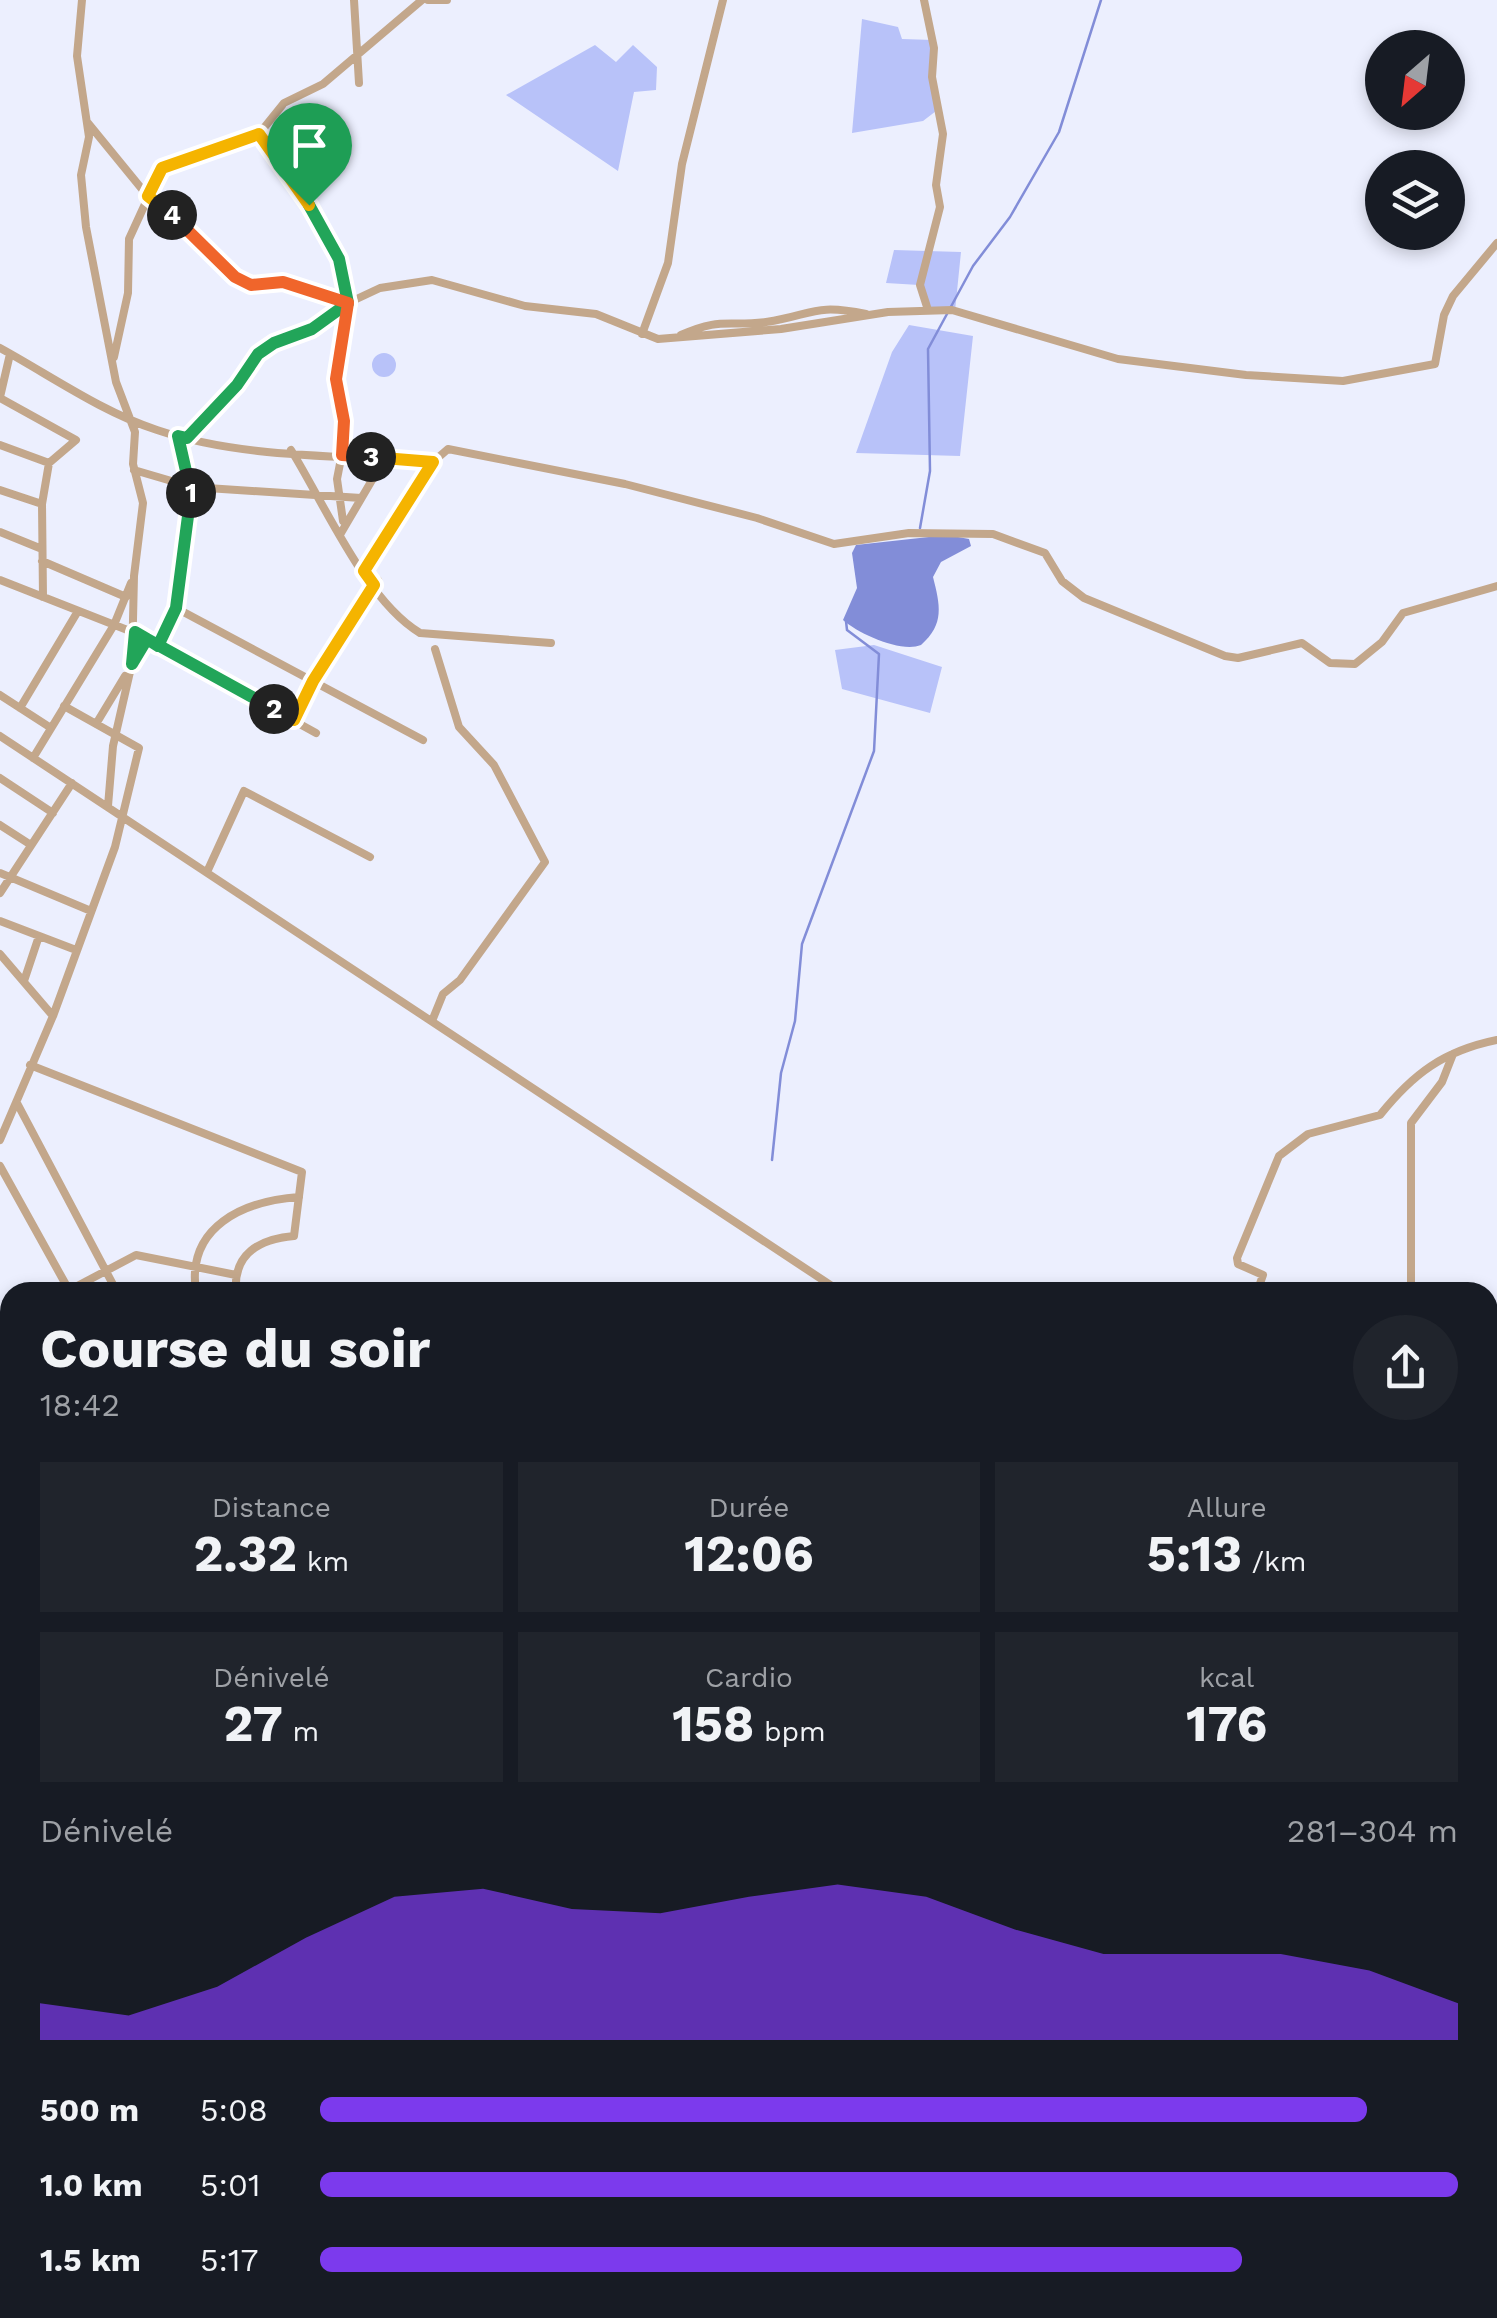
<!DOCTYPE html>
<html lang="fr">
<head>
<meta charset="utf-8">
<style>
	body { margin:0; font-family:"Work Sans",sans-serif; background:#20242c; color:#f1f3f6; height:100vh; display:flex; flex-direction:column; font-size:38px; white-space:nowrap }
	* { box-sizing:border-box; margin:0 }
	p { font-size:32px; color:#9ea1a6 }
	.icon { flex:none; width:55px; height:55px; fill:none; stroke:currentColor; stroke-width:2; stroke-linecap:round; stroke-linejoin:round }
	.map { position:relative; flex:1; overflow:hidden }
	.details { position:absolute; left:0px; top:1282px; width:1498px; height:1038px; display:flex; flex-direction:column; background:#171b24; border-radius:30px 30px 0 0; box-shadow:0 5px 15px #0003 }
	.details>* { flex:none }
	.needle { width:65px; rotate:208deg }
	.controls { position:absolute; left:1365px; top:30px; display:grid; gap:20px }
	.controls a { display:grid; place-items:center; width:100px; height:100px; border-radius:50%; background:#171b24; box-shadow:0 5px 15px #0003; font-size:50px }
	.pin { position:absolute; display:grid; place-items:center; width:85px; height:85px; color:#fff; margin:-102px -42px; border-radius:50% 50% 50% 0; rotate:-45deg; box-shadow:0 0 10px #0007 }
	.pin .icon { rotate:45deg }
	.km { position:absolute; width:50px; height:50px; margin:-25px; border-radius:50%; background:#222; color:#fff; font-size:28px; line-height:50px; text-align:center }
	.round { display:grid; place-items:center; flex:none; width:105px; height:105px; border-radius:52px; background:#20242c }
	.head { display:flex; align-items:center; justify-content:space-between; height:170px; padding:0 40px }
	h1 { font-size:55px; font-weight:700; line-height:75px }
	.stats { display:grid; grid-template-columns:repeat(3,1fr); gap:15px; height:170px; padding:10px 40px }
	.stats div { display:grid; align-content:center; border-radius:0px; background:#20242c; text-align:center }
	.stats b { font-size:50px; font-weight:700 }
	.stats small { font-size:28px; font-weight:400 }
	.stats p { font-size:28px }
	.chart { height:280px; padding:20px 40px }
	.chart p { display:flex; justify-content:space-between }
	.chart svg { width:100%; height:180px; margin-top:10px; fill:#7c3aed; opacity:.7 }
	ul { padding:0 40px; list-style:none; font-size:32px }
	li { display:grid; grid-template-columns:160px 120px 1fr; align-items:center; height:75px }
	li i { height:25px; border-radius:12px; background:#7c3aed }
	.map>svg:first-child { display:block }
	.green { fill:#b8c2f9 }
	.water { fill:#828dd8 }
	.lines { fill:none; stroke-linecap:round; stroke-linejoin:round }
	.stream { stroke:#828dd8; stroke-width:2.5 }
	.minor { stroke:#c3a78b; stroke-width:8 }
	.split-1-casing { stroke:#fff; stroke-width:20 }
	.split-2-casing { stroke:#fff; stroke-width:20 }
	.split-3-casing { stroke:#fff; stroke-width:20 }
	.split-4-casing { stroke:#fff; stroke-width:20 }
	.split-5-casing { stroke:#fff; stroke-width:20 }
	.split-1 { stroke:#22a559; stroke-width:12 }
	.split-2 { stroke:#22a559; stroke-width:12 }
	.split-3 { stroke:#f5b400; stroke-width:12 }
	.split-4 { stroke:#f0652b; stroke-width:12 }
	.split-5 { stroke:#f5b400; stroke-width:12 }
</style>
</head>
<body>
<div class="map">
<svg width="1497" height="2318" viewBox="0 0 1497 2318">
	<rect width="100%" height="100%" fill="#eceffe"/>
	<path class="green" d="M 862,19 L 898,27 L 902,39 L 933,40 L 932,77 L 940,108 L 923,121 L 852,133 Z
		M 595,45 L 616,62 L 633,45 L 657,67 L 656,90 L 634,92 L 618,171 L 506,95 Z
		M 894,250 L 961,252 L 955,311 L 928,310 L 919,285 L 886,283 Z
		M 909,325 L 973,336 L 960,456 L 856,453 L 892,352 Z
		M372 365a12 12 0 1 1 24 0a12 12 0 1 1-24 0Z
		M 874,645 L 942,667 L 930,713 L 842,689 L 835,650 Z"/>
	<path class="water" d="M 947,535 L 969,539 L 971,546 L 941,562 L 933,577 C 940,605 945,624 921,645 C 901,653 859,634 843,620 L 857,588 L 852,553 L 856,545 Z"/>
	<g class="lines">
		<path class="stream" d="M 920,528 L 930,471 L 928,349 L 973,266 L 1010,217 L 1059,132 L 1101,0
			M 772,1160 L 781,1073 L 795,1021 L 802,944 L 874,751 L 879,654 L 847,630 L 846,621
			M 0,1350 L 10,1349
			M 0,1698 L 10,1699"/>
		<path class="minor" d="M 82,0 L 77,56 L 89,137 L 81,175 L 86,227 L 116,382 L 135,432 L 133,464 L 143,503 L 134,576 L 132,663 L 113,746 L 108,806
			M 354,0 L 359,83
			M 428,0 L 447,0
			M 924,0 L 934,48 L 932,77 L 943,134 L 936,185 L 940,207 L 920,285 L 928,310
			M 88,123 L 146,194 L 231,274 L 251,285 L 283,283 L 348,303
			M 259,134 C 295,193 334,234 348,303
			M 642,334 L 668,263 L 682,164 L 723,0
			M 681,335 C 721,317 727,327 766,322 C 813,315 813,303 866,314
			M 0,348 C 51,376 102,412 157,430 C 243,459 344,455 433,462
			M 114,357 L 128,293 L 129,239 L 162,167 L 259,134 L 284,103 L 323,84 L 422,0
			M 0,397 L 10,354
			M 0,398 L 76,440 L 49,463 L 42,504 L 43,597
			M 187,438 L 237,385 L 258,354 L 274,343 L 312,329 L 348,303
			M 0,445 L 49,463
			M 291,450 C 324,503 366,601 420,633 L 551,643
			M 134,470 L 192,487 L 361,498
			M 0,490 L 42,504
			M 343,521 L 337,479 L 345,438 L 336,379 L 348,303 L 380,288 L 432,280 L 525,306 L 596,314 L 658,339 L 781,329 L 888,312 L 952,310 L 1118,359 L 1246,375 L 1343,381 L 1435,364 L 1444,315 L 1453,296 L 1497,243
			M 0,532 L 42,549
			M 341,533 L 385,458
			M 42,561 L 126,597
			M 364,571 L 433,462 L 448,449 L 625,484 L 757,518 L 834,544 L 909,533 L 993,534 L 1045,553 L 1062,581 L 1084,598 L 1225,656 L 1238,658 L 1302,643 L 1330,663 L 1355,664 L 1382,642 L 1403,613 L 1497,586
			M 0,580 L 135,633 L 316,733
			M 176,608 L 423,740
			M 158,645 L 176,608 L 192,487 L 179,436
			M 0,695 L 51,728
			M 20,708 L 78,611
			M 294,721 L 313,681 L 378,580
			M 96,724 L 125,676
			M 0,736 L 841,1292
			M 33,758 L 114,625 L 131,583
			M 0,778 L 53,813
			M 0,825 L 31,845
			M 207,872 L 244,791 L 370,857
			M 0,873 L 91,911
			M 0,893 L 72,783
			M 0,921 L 76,950
			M 0,954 L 53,1016
			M 24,981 L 39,936
			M 432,1021 L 443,994 L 460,980 L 545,862 L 494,765 L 459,727 L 435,649
			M 30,1065 L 302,1172 L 294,1236 C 259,1239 233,1254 236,1292
			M 17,1103 L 117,1292
			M 0,1140 L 53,1016 L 115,847 L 139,748 L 64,706
			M 0,1166 L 70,1292
			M 66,1292 L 136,1255 L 236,1275
			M 196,1292 C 186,1226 244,1201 299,1197
			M 333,1292 L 334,1290
			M 1257,1292 L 1263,1275 L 1238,1264 L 1237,1258 L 1279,1156 L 1308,1134 L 1380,1115 C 1413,1074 1443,1051 1497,1040
			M 1411,1292 L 1411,1123 L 1442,1082 L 1453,1054
			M 0,1328 L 10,1323
			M 1488,1727 L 1497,1733
			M 0,1837 L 10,1839
			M 1488,1897 L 1497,1913
			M 1488,2180 L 1497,2187
			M 1488,2276 L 1497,2276
			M 1382,2318 L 1391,2310"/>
	</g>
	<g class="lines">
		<defs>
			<path id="split-1" d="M 191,493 L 178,436 L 187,438 L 237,385 L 258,354 L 274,343 L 312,329 L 348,303 L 339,259 L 309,205"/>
			<path id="split-2" d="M 191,493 L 176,608 L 158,646 L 147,639 L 132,664 L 135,632 L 147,639 L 274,709"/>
			<path id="split-3" d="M 274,709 L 294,720 L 313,681 L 374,585 L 364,571 L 433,462 L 371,457"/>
			<path id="split-4" d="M 172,215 L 235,277 L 251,285 L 283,282 L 348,303 L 336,379 L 344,421 L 342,455 L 371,457"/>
			<path id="split-5" d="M 172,215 L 148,196 L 162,168 L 259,134 L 309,205"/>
		</defs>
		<use href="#split-1" class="split-1-casing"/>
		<use href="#split-2" class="split-2-casing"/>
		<use href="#split-3" class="split-3-casing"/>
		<use href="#split-4" class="split-4-casing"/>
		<use href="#split-5" class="split-5-casing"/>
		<use href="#split-1" class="split-1"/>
		<use href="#split-2" class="split-2"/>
		<use href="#split-3" class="split-3"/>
		<use href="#split-4" class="split-4"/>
		<use href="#split-5" class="split-5"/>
	</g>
</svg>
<div class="controls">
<a><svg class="needle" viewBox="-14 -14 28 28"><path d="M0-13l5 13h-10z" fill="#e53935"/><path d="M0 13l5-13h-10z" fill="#9ea1a6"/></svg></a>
<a><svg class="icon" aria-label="layers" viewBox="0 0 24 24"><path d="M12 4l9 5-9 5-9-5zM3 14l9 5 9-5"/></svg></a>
</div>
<div class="pin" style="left:309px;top:205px;background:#1e9e55"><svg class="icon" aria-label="arrive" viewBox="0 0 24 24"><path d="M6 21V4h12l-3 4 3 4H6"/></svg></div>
<b class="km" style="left:191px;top:493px">1</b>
<b class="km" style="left:274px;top:709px">2</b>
<b class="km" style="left:371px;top:457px">3</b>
<b class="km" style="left:172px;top:215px">4</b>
<section class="details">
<div class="head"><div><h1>Course du soir</h1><p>18:42</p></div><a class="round"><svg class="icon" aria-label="share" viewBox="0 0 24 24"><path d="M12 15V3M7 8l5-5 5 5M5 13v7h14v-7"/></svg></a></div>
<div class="stats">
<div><p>Distance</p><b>2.32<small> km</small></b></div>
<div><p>Durée</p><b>12:06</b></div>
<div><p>Allure</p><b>5:13<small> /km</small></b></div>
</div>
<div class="stats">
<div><p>Dénivelé</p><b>27<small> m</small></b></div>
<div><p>Cardio</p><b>158<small> bpm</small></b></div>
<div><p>kcal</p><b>176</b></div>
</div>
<div class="chart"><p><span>Dénivelé</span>281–304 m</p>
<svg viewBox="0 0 160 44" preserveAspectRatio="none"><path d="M0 44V35L10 38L20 31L30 19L40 9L50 7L60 12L70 13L80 9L90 6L100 9L110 17L120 23L130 23L140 23L150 27L160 35V44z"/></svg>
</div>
<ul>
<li><b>500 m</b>5:08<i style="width:92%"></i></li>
<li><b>1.0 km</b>5:01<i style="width:100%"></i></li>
<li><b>1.5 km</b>5:17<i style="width:81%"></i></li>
</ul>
</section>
</div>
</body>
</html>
